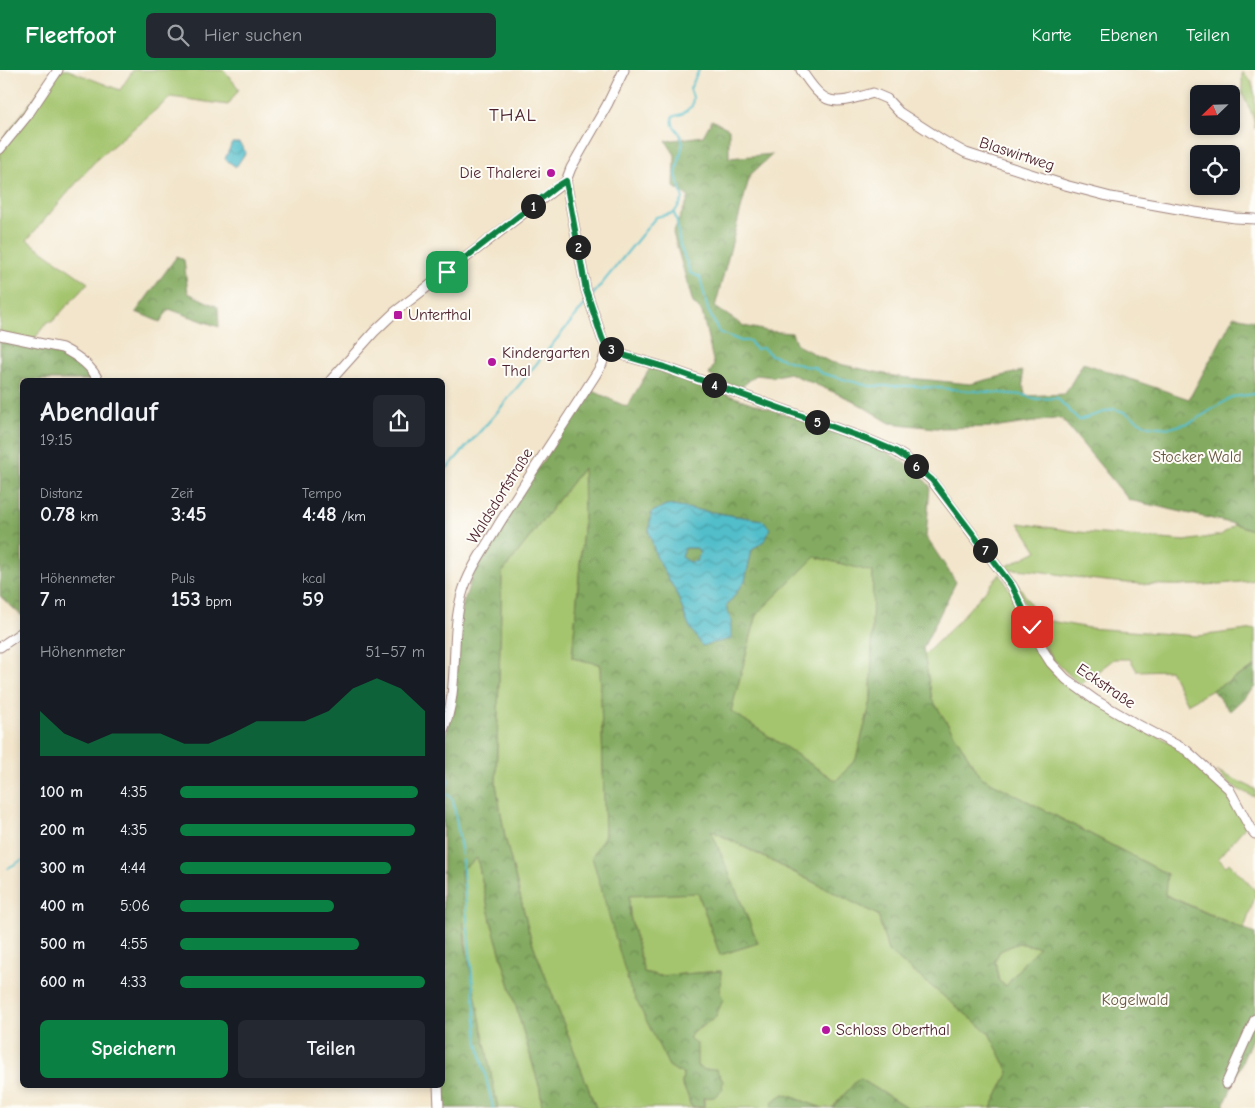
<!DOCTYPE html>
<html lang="de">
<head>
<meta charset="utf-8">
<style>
	body { margin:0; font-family:"Comic Neue",sans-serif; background:#242831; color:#f1f3f6; height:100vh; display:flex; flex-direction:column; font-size:19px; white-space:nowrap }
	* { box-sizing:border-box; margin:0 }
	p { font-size:16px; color:#9ea1a6 }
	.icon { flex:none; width:28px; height:28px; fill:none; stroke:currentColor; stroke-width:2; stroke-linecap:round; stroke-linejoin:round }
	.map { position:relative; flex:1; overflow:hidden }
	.sheet { position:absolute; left:20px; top:308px; width:425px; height:710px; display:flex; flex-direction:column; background:#171b24; border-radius:8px; box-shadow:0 2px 8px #0003 }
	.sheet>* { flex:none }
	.needle { width:32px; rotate:247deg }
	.controls { position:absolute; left:1190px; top:15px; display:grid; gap:10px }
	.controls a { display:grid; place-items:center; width:50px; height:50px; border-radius:8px; background:#171b24; box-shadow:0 2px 8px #0003; font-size:25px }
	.pin { position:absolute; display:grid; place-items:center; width:42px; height:42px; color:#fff; margin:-21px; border-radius:10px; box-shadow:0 2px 8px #0006 }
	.km { position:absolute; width:25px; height:25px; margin:-12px; border-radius:50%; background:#222; color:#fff; font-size:14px; line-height:25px; text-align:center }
	.round { display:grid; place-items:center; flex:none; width:52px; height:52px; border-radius:8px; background:#242831 }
	.headline { display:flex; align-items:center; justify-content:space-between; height:85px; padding:0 20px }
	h1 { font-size:28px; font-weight:600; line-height:38px }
	.stats { display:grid; grid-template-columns:repeat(3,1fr); gap:8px; height:85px; padding:5px 20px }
	.stats div { display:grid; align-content:center }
	.stats b { font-size:21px; font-weight:600 }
	.stats small { font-size:14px; font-weight:400 }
	.stats p { font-size:14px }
	.chart { height:140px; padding:10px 20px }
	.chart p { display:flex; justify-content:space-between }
	.chart svg { width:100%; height:90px; margin-top:5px; fill:#0b8043; opacity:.7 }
	.button { display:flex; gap:10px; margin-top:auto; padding:10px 20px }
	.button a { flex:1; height:58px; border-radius:8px; background:#0b8043; color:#fff; font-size:20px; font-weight:600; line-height:58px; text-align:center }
	.button a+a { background:#242831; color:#f1f3f6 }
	ul { padding:0 20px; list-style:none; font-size:16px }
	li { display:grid; grid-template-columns:80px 60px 1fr; align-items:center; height:38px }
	li i { height:12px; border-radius:6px; background:#0b8043 }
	header { display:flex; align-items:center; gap:30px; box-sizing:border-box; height:70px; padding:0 25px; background:#0b8043; color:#fff }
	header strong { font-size:24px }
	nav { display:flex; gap:28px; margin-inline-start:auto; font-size:18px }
	.search { width:350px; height:45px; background:#242831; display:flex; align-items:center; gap:12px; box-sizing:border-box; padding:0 18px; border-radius:8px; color:#9ea1a6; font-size:19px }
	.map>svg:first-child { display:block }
	.green { fill:#a4c56e; stroke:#77724c }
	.forest { fill:url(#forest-crowns); stroke:#666446; fill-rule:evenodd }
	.water { fill:url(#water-waves); stroke:#4e6e7a; fill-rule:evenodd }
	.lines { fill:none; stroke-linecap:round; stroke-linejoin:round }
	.stream { stroke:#51beca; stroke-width:2 }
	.minor-casing { stroke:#9e827b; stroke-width:11 }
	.minor { stroke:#fff; stroke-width:9 }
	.route-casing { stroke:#fff; stroke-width:10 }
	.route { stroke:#0b8043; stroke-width:6 }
	.poi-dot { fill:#b5179e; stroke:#fdfcf7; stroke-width:2 }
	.labels { text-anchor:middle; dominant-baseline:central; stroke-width:4; stroke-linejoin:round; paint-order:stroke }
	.street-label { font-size:16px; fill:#4a1f2b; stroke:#fdfcf7 }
	.poi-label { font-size:16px; fill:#4a1f2b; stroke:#fdfcf7; text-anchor:start }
	.park-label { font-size:16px; fill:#6a5942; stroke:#fdfcf7 }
	.quarter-label { font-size:19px; letter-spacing:1px; fill:#4a1f2b; stroke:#fdfcf7 }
</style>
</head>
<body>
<header>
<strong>Fleetfoot</strong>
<div class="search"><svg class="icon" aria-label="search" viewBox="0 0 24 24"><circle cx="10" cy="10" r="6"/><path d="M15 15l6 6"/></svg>Hier suchen</div>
<nav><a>Karte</a><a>Ebenen</a><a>Teilen</a></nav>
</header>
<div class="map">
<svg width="1255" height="1038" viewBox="0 0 1255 1038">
	<defs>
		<pattern id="forest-crowns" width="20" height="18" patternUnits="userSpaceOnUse" patternTransform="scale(1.25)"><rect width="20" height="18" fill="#83aa61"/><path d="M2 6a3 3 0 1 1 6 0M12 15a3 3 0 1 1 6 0" fill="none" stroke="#6d8a50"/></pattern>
		<pattern id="water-waves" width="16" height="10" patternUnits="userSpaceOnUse" patternTransform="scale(1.25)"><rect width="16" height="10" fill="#51beca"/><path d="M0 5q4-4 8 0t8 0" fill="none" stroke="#459aa4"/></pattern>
	</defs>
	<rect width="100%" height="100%" fill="#fdfcf7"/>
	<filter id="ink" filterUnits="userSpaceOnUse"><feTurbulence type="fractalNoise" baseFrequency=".02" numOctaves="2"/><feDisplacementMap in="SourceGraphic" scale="10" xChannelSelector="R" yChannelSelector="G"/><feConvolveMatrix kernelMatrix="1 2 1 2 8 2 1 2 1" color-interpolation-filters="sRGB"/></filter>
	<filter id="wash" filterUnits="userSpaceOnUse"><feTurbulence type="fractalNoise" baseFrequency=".0096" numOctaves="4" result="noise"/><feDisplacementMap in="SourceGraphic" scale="20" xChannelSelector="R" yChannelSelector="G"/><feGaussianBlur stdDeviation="1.12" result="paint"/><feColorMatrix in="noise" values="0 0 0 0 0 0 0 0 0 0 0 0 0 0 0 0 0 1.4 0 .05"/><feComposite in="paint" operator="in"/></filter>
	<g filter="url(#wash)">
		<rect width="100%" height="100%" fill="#f2e5cb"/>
		<path class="green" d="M 55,0 L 68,0 L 120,20 L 133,0 L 224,0 L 239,19 L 228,35 L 171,27 L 97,89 L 27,170 L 88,213 L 52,252 L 47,252 L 35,268 L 0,269 L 0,73 Z
			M 1242,2 L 1251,10 L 1255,25 L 1255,59 L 1253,46 L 1242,23 Z
			M 584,397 L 584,447 L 572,588 L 600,594 L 605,765 L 656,969 L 669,996 L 683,1003 L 682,1015 L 688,1026 L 690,1035 L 694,1037 L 704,1037 L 705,1000 L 697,996 L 689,968 L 694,961 L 704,956 L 720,922 L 721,901 L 660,906 L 644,902 L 630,846 L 629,825 L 698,823 L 720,885 L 758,873 L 710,760 L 878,845 L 888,881 L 989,963 L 1009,1002 L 991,1038 L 908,1038 L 859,1008 L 832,1038 L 822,1038 L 784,1024 L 774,1031 L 771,1038 L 596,1038 L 531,869 L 505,767 L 496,714 L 502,503 Z
			M 1019,453 L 1079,462 L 1185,471 L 1221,465 L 1235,454 L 1255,461 L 1255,510 C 1204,518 1149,516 1097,510 C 1068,507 1038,499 1009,499 L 1039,549 L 1089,558 L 1198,566 L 1255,559 L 1255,597 L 1187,634 L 1170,600 L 1137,601 L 1130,589 L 1114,589 L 1080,615 L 1054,590 L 1047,579 L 1018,519 L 1003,498 L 1037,481 Z
			M 815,487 L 873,501 L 871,631 L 856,689 L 836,711 L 731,641 L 757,544 Z
			M 1000,504 L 1063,608 L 1182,680 L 1227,720 L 1246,756 L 1218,788 L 1226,796 L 1229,793 L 1255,820 L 1255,827 L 1244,859 L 1164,824 L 1167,804 L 981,707 L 932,629 L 924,585 L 954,556 Z
			M 1217,701 L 1255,719 L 1255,727 L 1231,716 Z
			M 477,788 L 491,851 L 540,1019 L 542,1038 L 498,1038 C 482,959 461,880 461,799 Z
			M 1018,873 L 1039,877 L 1026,890 L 1007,916 L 998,911 L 995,890 L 1000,881 Z"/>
		<path class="forest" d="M 712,50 L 729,59 L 729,88 L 773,84 L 750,105 L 715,237 L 744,256 L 767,261 L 792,263 L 797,275 L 830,292 L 899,307 L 970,314 L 1022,301 L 1025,326 L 1065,324 L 1083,293 L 1189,329 L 1234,246 L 1255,250 L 1255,461 L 1235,454 L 1129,430 L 1061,348 L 1000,357 L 935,358 L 890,353 L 852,330 L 789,303 L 773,307 L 756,305 L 739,319 L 709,305 L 714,295 L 702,242 L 693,233 L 673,163 L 689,127 L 674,117 L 675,85 L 666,71 L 703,66 Z
			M 177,186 L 184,190 L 188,223 L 218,237 L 219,257 L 169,239 L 160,252 L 136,242 Z
			M 0,269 C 35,276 71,277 93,310 L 22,310 L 22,546 L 0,526 Z
			M 650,298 L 868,373 C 892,384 913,396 930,416 L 926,467 L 956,512 L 923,578 L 932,629 L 981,707 L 1167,804 L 1165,825 L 1255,864 L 1255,961 L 1223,1038 L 991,1038 L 1009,1002 L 989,963 L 888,881 L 878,845 L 711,760 L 758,873 L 720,885 L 698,823 L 629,826 L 630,846 L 644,902 L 660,906 L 721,901 L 720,922 L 723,930 L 715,948 L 694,961 L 689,968 L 697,974 L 697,996 L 705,1000 L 716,999 L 723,1011 L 722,1020 L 714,1027 L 703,1028 L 704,1037 L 694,1037 L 690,1035 L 688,1026 L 682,1015 L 683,1003 L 678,1002 L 669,996 L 630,918 L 592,787 L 605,765 L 600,594 L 572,588 L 584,447 L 583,398 L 502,503 L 496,714 L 505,767 L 531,869 L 596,1038 L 542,1038 L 540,1019 L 491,851 L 477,788 L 461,800 L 465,873 L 498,1038 L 442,1038 L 440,1015 L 442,1015 L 443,673 L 453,643 L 460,544 L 472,506 L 530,410 L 591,320 L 627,337 ZM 666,435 L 762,450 L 766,469 L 752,480 L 745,511 L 726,537 L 731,550 L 688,554 L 677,524 L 656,486 L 649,462 L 651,443 ZM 815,487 L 873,502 L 871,631 L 856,689 L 836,711 L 731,641 L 757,544 ZM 1018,873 L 1039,877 L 1026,890 L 1006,916 L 999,911 L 995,890 L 1000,881 Z
			M 685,478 L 697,478 L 700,483 L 697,491 L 690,492 L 682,487 Z
			M 1255,597 L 1255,617 L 1230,641 L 1212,620 Z
			M 859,1008 L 908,1038 L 832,1038 Z
			M 784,1024 L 822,1038 L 771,1038 L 773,1031 Z"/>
		<path class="water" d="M 232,73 L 239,73 L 246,82 L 236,97 L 225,89 Z
			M 666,435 L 762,450 L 770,458 L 766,469 L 752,480 L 745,511 L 726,537 L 731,550 L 731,569 L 702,576 L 688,554 L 677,524 L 656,486 L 649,462 L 651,443 ZM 685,478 L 697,478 L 700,483 L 697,491 L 690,492 L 682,487 Z"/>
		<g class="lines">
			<path class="stream" d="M 674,143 C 680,157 677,163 680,175 C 683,185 688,193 690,203 L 700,207 L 708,240 L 719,262 L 741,271 L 750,271 L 755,279 L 763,278 L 771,285 L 804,296 L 814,297 L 821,303 L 869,316 L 914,316 L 1023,325 L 1036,329 L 1057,328 L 1079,350 L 1114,339 L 1124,342 L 1148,356 L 1170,358 L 1192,352 L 1232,327 L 1255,324
				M 592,226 L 656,147 L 674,143 L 683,129 L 676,104 L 683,73 L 680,64 L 673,55 L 672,47 L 682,44 L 692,36 L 693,27 L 690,19 L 699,0
				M 442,404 L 493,347 L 587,232
				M 442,700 L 449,711 L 445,722 L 453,730 L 462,785
				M 462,790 L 478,973 L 493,1038
				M 8,798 L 22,790"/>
		</g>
	</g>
	<g filter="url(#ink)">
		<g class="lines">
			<defs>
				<path id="minor" d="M 624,0 L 607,35 L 571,98 L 566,111 L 586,220 L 602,268 L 607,277 L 626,286 L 664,297 L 869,370 L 895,381 L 906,388 L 932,411 L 1012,516 L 1044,582 L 1051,593 L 1066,609 L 1095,630 L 1133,652 L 1186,680 L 1229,719 L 1250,758 L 1255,764
					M 801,0 C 826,38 832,35 873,23 L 887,29 L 899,42 L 944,71 L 966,83 L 1065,115 L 1111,127 L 1195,142 L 1235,148 L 1255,149
					M 0,79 L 27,46 L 58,0
					M 0,265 L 62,278 C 76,285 91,295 98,310
					M 331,310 L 374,262 L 396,241 L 566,111
					M 0,577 L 22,562
					M 442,663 C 461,620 449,570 462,524 C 469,499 486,477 499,454 C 531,403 564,354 596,304 L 602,294 L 607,277
					M 1226,1014 L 1255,949
					M 438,1015 L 439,1038"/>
			</defs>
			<use href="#minor" class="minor-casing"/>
			<use href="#minor" class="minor"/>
		</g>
	</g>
	<g class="lines" filter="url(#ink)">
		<defs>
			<path id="route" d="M 447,202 L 556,117 L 566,111 L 586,220 L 602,268 L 606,277 L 626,286 L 664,297 L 869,370 L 895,381 L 906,388 L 932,410 L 1012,516 L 1032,557"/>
		</defs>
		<use href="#route" class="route-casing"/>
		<use href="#route" class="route"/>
	</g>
	<g class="poi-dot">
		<circle cx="551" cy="103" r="5"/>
		<rect x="393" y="240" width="10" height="10" rx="2.5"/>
		<circle cx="492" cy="292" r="5"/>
		<circle cx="826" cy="960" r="5"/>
	</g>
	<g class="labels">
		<g class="street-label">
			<text transform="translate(1017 84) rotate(18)">Blaswirtweg</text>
			<text transform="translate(500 426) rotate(-58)">Waldsdorfstraße</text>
			<text transform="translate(1106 616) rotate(34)">Eckstraße</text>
		</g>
		<g class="poi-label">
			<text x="541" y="103" text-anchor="end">Die Thalerei</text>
			<text x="408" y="245">Unterthal</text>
			<text x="502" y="283">Kindergarten<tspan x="502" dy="18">Thal</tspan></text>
			<text x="836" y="960">Schloss Oberthal</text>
		</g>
		<g class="park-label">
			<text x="1197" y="387">Stocker Wald</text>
			<text x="1135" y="930">Kogelwald</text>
		</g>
		<g class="quarter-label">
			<text x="513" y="45">THAL</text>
		</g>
	</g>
</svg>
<div class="controls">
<a><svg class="needle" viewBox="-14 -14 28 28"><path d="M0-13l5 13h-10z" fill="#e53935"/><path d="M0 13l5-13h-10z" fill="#9ea1a6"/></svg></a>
<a><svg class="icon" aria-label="locate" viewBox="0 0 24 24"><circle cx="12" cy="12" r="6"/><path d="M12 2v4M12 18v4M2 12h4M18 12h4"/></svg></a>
</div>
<div class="pin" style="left:447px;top:202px;background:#1e9e55"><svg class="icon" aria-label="arrive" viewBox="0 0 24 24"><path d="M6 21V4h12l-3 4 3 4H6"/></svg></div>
<div class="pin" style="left:1032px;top:557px;background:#d93025"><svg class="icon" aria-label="check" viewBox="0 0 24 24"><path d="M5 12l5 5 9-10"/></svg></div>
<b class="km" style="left:533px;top:136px">1</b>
<b class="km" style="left:578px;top:177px">2</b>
<b class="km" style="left:611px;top:279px">3</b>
<b class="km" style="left:714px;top:315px">4</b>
<b class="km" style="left:817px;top:352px">5</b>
<b class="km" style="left:916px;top:396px">6</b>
<b class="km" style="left:985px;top:480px">7</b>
<section class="sheet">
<div class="headline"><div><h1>Abendlauf</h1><p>19:15</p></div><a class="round"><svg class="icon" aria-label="share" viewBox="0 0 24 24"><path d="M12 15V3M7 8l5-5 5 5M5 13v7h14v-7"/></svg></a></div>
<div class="stats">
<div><p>Distanz</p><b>0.78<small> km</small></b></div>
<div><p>Zeit</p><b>3:45</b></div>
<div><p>Tempo</p><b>4:48<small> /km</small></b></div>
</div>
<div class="stats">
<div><p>Höhenmeter</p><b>7<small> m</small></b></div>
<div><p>Puls</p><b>153<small> bpm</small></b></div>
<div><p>kcal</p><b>59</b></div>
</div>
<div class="chart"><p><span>Höhenmeter</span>51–57 m</p>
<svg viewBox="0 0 160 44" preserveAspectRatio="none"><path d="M0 44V22L10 33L20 38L30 33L40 33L50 33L60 38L70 38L80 33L90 27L100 27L110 27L120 22L130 11L140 6L150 11L160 22V44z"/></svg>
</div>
<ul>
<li><b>100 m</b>4:35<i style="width:97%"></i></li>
<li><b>200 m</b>4:35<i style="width:96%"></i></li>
<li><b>300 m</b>4:44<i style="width:86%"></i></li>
<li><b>400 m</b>5:06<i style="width:63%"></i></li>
<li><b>500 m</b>4:55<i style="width:73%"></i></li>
<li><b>600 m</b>4:33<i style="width:100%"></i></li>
</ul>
<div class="button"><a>Speichern</a><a>Teilen</a></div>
</section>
</div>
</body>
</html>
